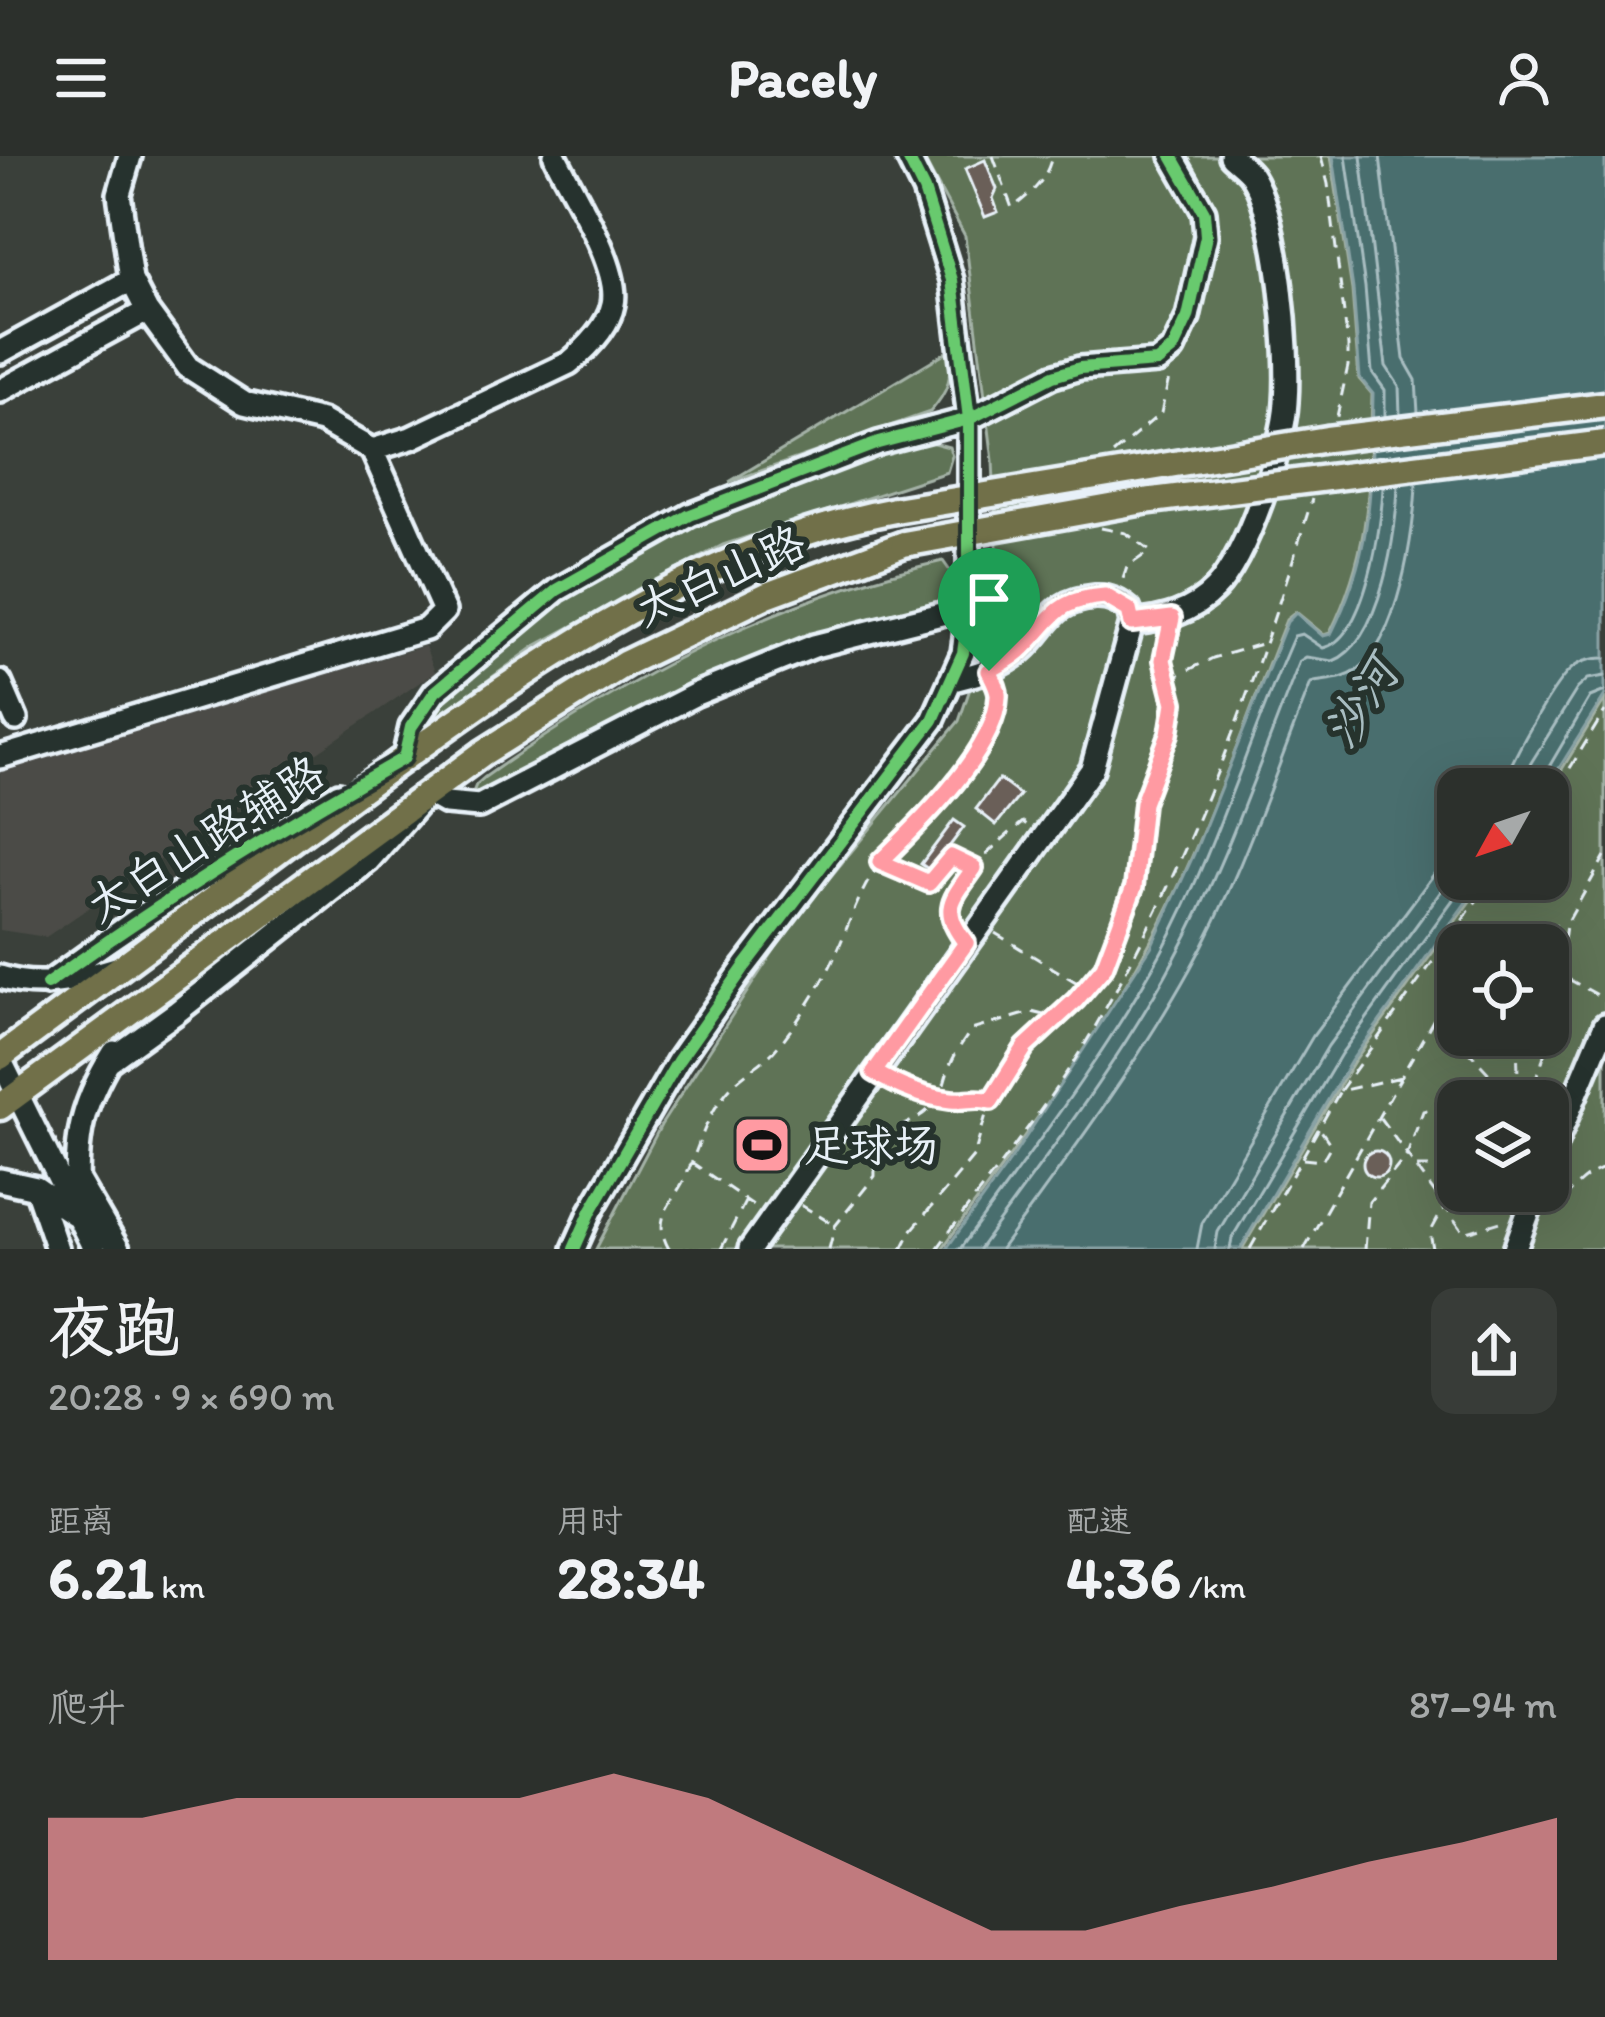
<!DOCTYPE html>
<html lang="zh">
<head>
<meta charset="utf-8">
<style>
	body { margin:0; font-family:Itim,"LXGW WenKai TC",sans-serif; background:#383c38; color:#f1f3f6; height:100vh; display:flex; flex-direction:column; font-size:45px; white-space:nowrap }
	* { box-sizing:border-box; margin:0 }
	p { font-size:39px; color:#a6a9a9 }
	.icon { flex:none; width:66px; height:66px; fill:none; stroke:currentColor; stroke-width:2; stroke-linecap:round; stroke-linejoin:round }
	.map { position:relative; height:1093px; overflow:hidden }
	.side { display:flex; flex-direction:column; background:#2c302c; flex:1 }
	.side>* { flex:none }
	.needle { width:78px; rotate:230deg }
	.fabs { position:absolute; left:1437px; top:612px; display:grid; gap:24px }
	.fabs a { display:grid; place-items:center; width:132px; height:132px; border-radius:24px; background:#2c302c; box-shadow:0 12px 48px #0002,0 0 0 3px #484b48; font-size:60px }
	.pin { position:absolute; display:grid; place-items:center; width:102px; height:102px; color:#fff; margin:-123px -51px; border-radius:50% 50% 50% 0; rotate:-45deg; box-shadow:0 0 12px #0007 }
	.pin .icon { rotate:45deg }
	.round { display:grid; place-items:center; flex:none; width:126px; height:126px; border-radius:24px; background:#383c38 }
	.head { display:flex; align-items:center; justify-content:space-between; height:204px; padding:0 48px }
	h1 { font-size:66px; font-weight:700; line-height:90px }
	.figures { display:grid; grid-template-columns:repeat(3,1fr); gap:18px; height:204px; padding:12px 48px }
	.figures div { display:grid; align-content:center }
	.figures b { font-size:60px; font-weight:700 }
	.figures small { font-size:33px; font-weight:400 }
	.figures p { font-size:33px }
	.chart { height:336px; padding:24px 48px }
	.chart p { display:flex; justify-content:space-between }
	.chart svg { width:100%; height:216px; margin-top:12px; fill:#ff9aa2; opacity:.7 }
	header { display:flex; justify-content:space-between; align-items:center; height:156px; padding:0 48px; background:#2c302c; font-size:54px; font-weight:700 }
	.map>svg:first-child { display:block }
	.built { fill:#4b4c47 }
	.green { fill:#5f7356; stroke:#a4b2a7; stroke-width:3; fill-rule:evenodd }
	.water { fill:#496e6e; stroke:#89a2a5; stroke-width:3 }
	.lines { fill:none; stroke-linecap:round; stroke-linejoin:round }
	.shore { stroke:#a8bdc1; stroke-width:3 }
	.building { fill:#6a5e58; stroke:#e8f1f8; stroke-width:3 }
	.minor-casing { stroke:#e8f1f8; stroke-width:30 }
	.major-casing { stroke:#e8f1f8; stroke-width:33 }
	.path { stroke:#e8f1f8; stroke-width:3; stroke-dasharray:12 9; stroke-linecap:butt }
	.minor { stroke:#26332d; stroke-width:21 }
	.major { stroke:#71704a; stroke-width:24 }
	.major-bridge-casing { stroke:#e8f1f8; stroke-width:33; stroke-linecap:butt }
	.major-bridge { stroke:#71704a; stroke-width:24 }
	.cycleway-casing { stroke:#26332d; stroke-width:20 }
	.cycleway { stroke:#67ca6e; stroke-width:12 }
	.route-casing { stroke:#fff; stroke-width:24 }
	.route { stroke:#ff9aa2; stroke-width:15 }
	.labels { text-anchor:middle; dominant-baseline:central; stroke-width:12; stroke-linejoin:round; paint-order:stroke }
	.street-label { font-size:45px; fill:#e8f1f8; stroke:#26332d }
	.poi-label { font-size:45px; fill:#e8f1f8; stroke:#26332d; text-anchor:start }
	.water-label { font-size:48px; font-style:italic; fill:#a8bdc1; stroke:#26332d }
</style>
</head>
<body>
<header><svg class="icon" aria-label="menu" viewBox="0 0 24 24"><path d="M4 6h16M4 12h16M4 18h16"/></svg>Pacely<svg class="icon" aria-label="person" viewBox="0 0 24 24"><circle cx="12" cy="8" r="4"/><path d="M4 21q1-7 8-7t8 7"/></svg></header>
<div class="map">
<svg width="1605" height="1093" viewBox="0 0 1605 1093">
	<rect width="100%" height="100%" fill="#3a403a"/>
	<filter id="ink" filterUnits="userSpaceOnUse"><feTurbulence type="fractalNoise" baseFrequency=".00833" numOctaves="2"/><feDisplacementMap in="SourceGraphic" scale="24" xChannelSelector="R" yChannelSelector="G"/><feConvolveMatrix kernelMatrix="1 2 1 2 8 2 1 2 1" color-interpolation-filters="sRGB"/></filter>
	<g filter="url(#ink)">
		<path class="built" d="M 425,490 L 435,516 L 46,781 L 0,774 L 0,613 Z"/>
		<path class="green" d="M 922,0 L 1331,0 L 1352,134 L 1359,223 L 1372,238 C 1369,331 1372,391 1330,477 L 1324,479 L 1296,456 L 1286,464 C 1242,573 1204,689 1147,792 C 1089,897 1013,995 942,1093 L 596,1093 L 661,969 L 789,771 L 959,565 L 987,483 L 997,391 L 993,305 L 965,80 Z
			M 948,195 C 953,222 948,236 930,256 L 729,326 Z
			M 926,285 L 949,291 L 952,300 L 947,316 L 723,389 L 537,489 L 434,563 L 432,558 L 453,531 L 571,436 L 699,369 L 824,317 Z
			M 943,405 L 950,415 L 949,441 L 938,451 L 803,484 L 488,637 L 472,639 L 476,629 L 485,621 C 626,521 774,443 943,405 Z
			M 1605,543 L 1605,1093 L 1242,1093 L 1354,905 L 1486,723 L 1548,723 L 1548,636 ZM 1458,789 L 1548,789 L 1548,879 L 1458,879 ZM 1458,945 L 1548,945 L 1548,1035 L 1458,1035 Z"/>
		<path class="water" d="M 1333,0 L 1605,0 L 1605,539 L 1546,633 L 1458,633 L 1458,723 L 1483,723 L 1351,905 L 1240,1093 L 946,1093 L 1010,1005 L 1151,791 L 1194,698 L 1287,466 L 1296,457 L 1323,480 L 1331,478 C 1374,393 1371,331 1373,238 L 1360,222 L 1353,133 Z"/>
		<g class="lines">
			<path class="shore" d="M 1346,0 L 1365,131 L 1372,216 L 1385,234 L 1385,261
				M 1361,0 L 1386,210 L 1399,230 L 1400,259
				M 1380,0 L 1404,203 L 1416,224 L 1418,257
				M 1503,633 C 1505,612 1553,530 1569,515 C 1579,505 1591,502 1605,502
				M 1521,633 L 1524,618 L 1577,533 L 1588,523 L 1605,520
				M 1536,633 L 1590,541 L 1605,535
				M 960,1093 C 1028,1000 1108,895 1162,795 C 1216,694 1248,584 1294,480 L 1302,478 L 1323,492 C 1366,483 1382,368 1383,330
				M 979,1093 C 1045,1002 1122,902 1175,802 C 1226,708 1260,604 1300,505 L 1306,501 L 1333,505 C 1381,487 1397,374 1398,328
				M 1001,1093 C 1067,1003 1136,910 1190,813 C 1240,723 1273,622 1311,527 C 1325,523 1342,525 1356,515 C 1398,486 1415,374 1416,326
				M 1197,1093 L 1202,1067 L 1313,880 L 1458,686
				M 1215,1093 L 1218,1076 L 1328,890 L 1458,712
				M 1230,1093 L 1232,1082 L 1341,898 L 1468,723"/>
		</g>
		<path class="building" d="M 985,4 L 997,33 L 993,42 L 998,56 L 985,61 L 965,13 Z
			M 999,623 L 1020,639 L 996,669 L 976,653 Z
			M 954,664 L 964,671 L 931,715 L 921,708 Z
			M1363 1008a13 13 0 1 1 26 0a13 13 0 1 1-26 0Z"/>
		<g class="lines">
			<defs>
				<path id="minor" d="M 130,0 L 119,38 L 131,124 L 147,155 L 188,211 L 244,247 L 322,265 L 372,294 L 411,282 L 569,207 C 586,193 609,170 613,148 C 621,112 571,34 555,0
					M 0,196 L 131,124
					M 0,235 L 147,155
					M 1132,467 C 1163,464 1192,457 1215,433 C 1246,402 1284,290 1286,246 C 1290,194 1279,62 1251,19 C 1246,12 1237,6 1231,0
					M 0,526 L 16,563
					M 0,601 L 426,473 L 444,455 L 372,294
					M 398,605 L 404,602 L 411,571 L 435,536 L 557,434 L 690,359 L 878,287 L 969,263 L 1053,220 L 1080,212 L 1157,206 L 1173,193 L 1188,161 L 1206,80 L 1204,56 L 1172,0
					M 0,821 C 41,834 76,824 116,812
					M 47,828 L 146,757 L 339,638
					M 0,903 L 94,1093
					M 109,905 L 177,856 L 368,705 L 428,637 L 446,647 L 479,650 L 696,538 L 814,490 L 969,451
					M 1548,1005 L 1605,869
					M 0,1024 L 36,1032 L 74,1058
					M 79,1026 L 118,1093
					M 36,1032 L 57,1093
					M 78,1060 C 76,989 75,958 114,896
					M 574,1093 L 591,1055 L 678,905 L 745,810 L 933,564 L 963,497 L 969,451 L 969,263 L 952,124 L 924,34 L 907,0
					M 750,1093 L 1092,613 L 1132,467 L 1129,454 C 1119,445 1109,440 1095,441 C 1049,445 1050,470 1021,495 C 1000,513 975,518 950,525
					M 1515,1093 L 1536,1035"/>
				<path id="major" d="M 0,901 C 115,816 229,730 344,646 C 509,525 690,392 895,354
					M 0,951 L 483,597 L 626,507 L 767,439 L 904,388"/>
			</defs>
			<use href="#minor" class="minor-casing"/>
			<use href="#major" class="major-casing"/>
			<path class="path" d="M 993,0 L 1012,52 C 1032,37 1046,25 1052,0
				M 1321,0 L 1328,28 L 1348,190 L 1348,210 L 1336,265
				M 1113,298 L 1161,257 L 1170,218
				M 1101,372 L 1126,377 L 1150,395 L 1127,411 L 1122,426
				M 1163,502 L 1169,476
				M 1170,523 L 1213,502 L 1261,488
				M 1548,648 L 1605,555
				M 880,706 L 929,727 L 951,701 L 972,711
				M 954,772 C 938,735 998,687 1023,666 L 1027,669
				M 995,777 L 1084,831
				M 1507,789 L 1547,770 L 1564,769
				M 1548,818 L 1559,818 L 1605,843
				M 1438,862 L 1514,945
				M 890,926 C 901,933 946,946 959,945 C 972,944 975,940 989,944
				M 1506,930 L 1518,921 L 1517,879
				M 1340,935 L 1492,723
				M 1460,945 L 1491,920
				M 1523,945 L 1540,914 L 1555,857 L 1566,769 L 1605,700
				M 1380,962 L 1464,1077 L 1507,1064
				M 1303,1003 L 1322,1005 L 1331,989 L 1320,973
				M 691,1006 L 756,1051
				M 1417,1011 L 1443,1011 L 1458,992
				M 801,1049 L 834,1069
				M 1546,1056 C 1569,1043 1578,1020 1605,1012
				M 669,1093 C 651,1061 672,1049 686,1020 C 700,988 706,958 731,931 C 743,918 760,909 773,896 C 790,877 807,851 820,829 C 844,790 853,742 881,706 C 910,667 1017,582 995,528
				M 721,1093 L 746,1044
				M 829,1093 L 835,1070 L 875,1020 C 873,962 911,979 937,944 C 944,935 946,918 951,907 C 956,895 964,885 971,874 L 1032,856 L 1056,862
				M 902,1093 L 911,1075 L 974,1000 L 990,945 L 1025,891 L 1076,845 L 1104,810 L 1134,731 L 1143,647 L 1169,578 L 1174,547 L 1155,484
				M 937,1093 C 988,1022 1048,951 1092,876 C 1189,710 1256,526 1312,343
				M 1250,1093 L 1340,935 L 1401,921
				M 1304,1093 L 1458,820
				M 1365,1093 L 1369,1046 L 1407,999 L 1423,955 L 1458,947
				M 1433,1093 L 1430,1077 L 1458,1026"/>
			<use href="#minor" class="minor"/>
			<use href="#major" class="major"/>
			<defs>
				<path id="major-bridge" d="M 895,354 L 1327,283 L 1605,249
					M 904,388 L 1144,345 L 1605,287"/>
			</defs>
			<use href="#major-bridge" class="major-bridge-casing"/>
			<use href="#major-bridge" class="major-bridge"/>
			<defs>
				<path id="cycleway" d="M 47,828 C 162,745 281,671 404,602 L 411,571 L 435,536 L 557,434 L 690,359 L 878,287 L 969,263 L 1053,220 L 1080,212 L 1157,206 L 1173,193 L 1188,161 L 1206,80 L 1204,56 L 1172,0
					M 574,1093 L 591,1055 L 678,905 L 745,810 L 933,564 L 963,497 L 969,451 L 969,263 L 952,124 L 924,34 L 907,0"/>
			</defs>
			<use href="#cycleway" class="cycleway-casing"/>
			<use href="#cycleway" class="cycleway"/>
		</g>
	</g>
	<g class="lines" filter="url(#ink)">
		<defs>
			<path id="route" d="M 1105,440 L 1129,454 L 1132,467 L 1172,462 L 1163,504 L 1174,547 L 1169,578 L 1143,647 L 1134,731 L 1104,811 L 1076,844 L 1025,891 L 991,945 C 975,940 966,946 951,944 C 924,941 897,930 874,916 L 966,787 C 939,753 952,744 974,712 L 951,701 L 929,727 L 880,706 C 917,670 996,595 998,541 C 999,533 993,523 989,515 C 1000,508 1014,502 1023,492 C 1056,460 1054,444 1105,440 Z"/>
		</defs>
		<use href="#route" class="route-casing"/>
		<use href="#route" class="route"/>
	</g>
	<defs>
		<symbol id="stadium-square" viewBox="-11 -11 22 22"><rect x="-9" y="-9" width="18" height="18" rx="4" fill="#ff9aa2" stroke="#26332d"/><path d="M0-5a6.5 5 0 1 0 0 10a6.5 5 0 1 0 0-10ZM-3.5-1.8h7v3.6h-7Z" fill="#111"/></symbol>
	</defs>
	<g fill-rule="evenodd">
		<use href="#stadium-square" x="729" y="956" width="66" height="66"/>
	</g>
	<g class="labels">
		<g class="street-label">
			<text transform="translate(720 419) rotate(-24)">太白山路</text>
			<text transform="translate(205 682) rotate(-32)">太白山路辅路</text>
		</g>
		<g class="poi-label">
			<text x="804" y="989">足球场</text>
		</g>
		<g class="water-label">
			<text transform="translate(1360 546) rotate(-58)">沙河</text>
		</g>
	</g>
</svg>
<div class="fabs">
<a><svg class="needle" viewBox="-14 -14 28 28"><path d="M0-13l5 13h-10z" fill="#e53935"/><path d="M0 13l5-13h-10z" fill="#a6a9a9"/></svg></a>
<a><svg class="icon" aria-label="locate" viewBox="0 0 24 24"><circle cx="12" cy="12" r="6"/><path d="M12 2v4M12 18v4M2 12h4M18 12h4"/></svg></a>
<a><svg class="icon" aria-label="layers" viewBox="0 0 24 24"><path d="M12 4l9 5-9 5-9-5zM3 14l9 5 9-5"/></svg></a>
</div>
<div class="pin" style="left:989px;top:515px;background:#1e9e55"><svg class="icon" aria-label="arrive" viewBox="0 0 24 24"><path d="M6 21V4h12l-3 4 3 4H6"/></svg></div>
</div>
<section class="side">
<div class="head"><div><h1>夜跑</h1><p>20:28 · 9 × 690 m</p></div><a class="round"><svg class="icon" aria-label="share" viewBox="0 0 24 24"><path d="M12 15V3M7 8l5-5 5 5M5 13v7h14v-7"/></svg></a></div>
<div class="figures">
<div><p>距离</p><b>6.21<small> km</small></b></div>
<div><p>用时</p><b>28:34</b></div>
<div><p>配速</p><b>4:36<small> /km</small></b></div>
</div>
<div class="chart"><p><span>爬升</span>87–94 m</p>
<svg viewBox="0 0 160 44" preserveAspectRatio="none"><path d="M0 44V15L10 15L20 11L30 11L40 11L50 11L60 6L70 11L80 20L90 29L100 38L110 38L120 33L130 29L140 24L150 20L160 15V44z"/></svg>
</div>
</section>
</body>
</html>
